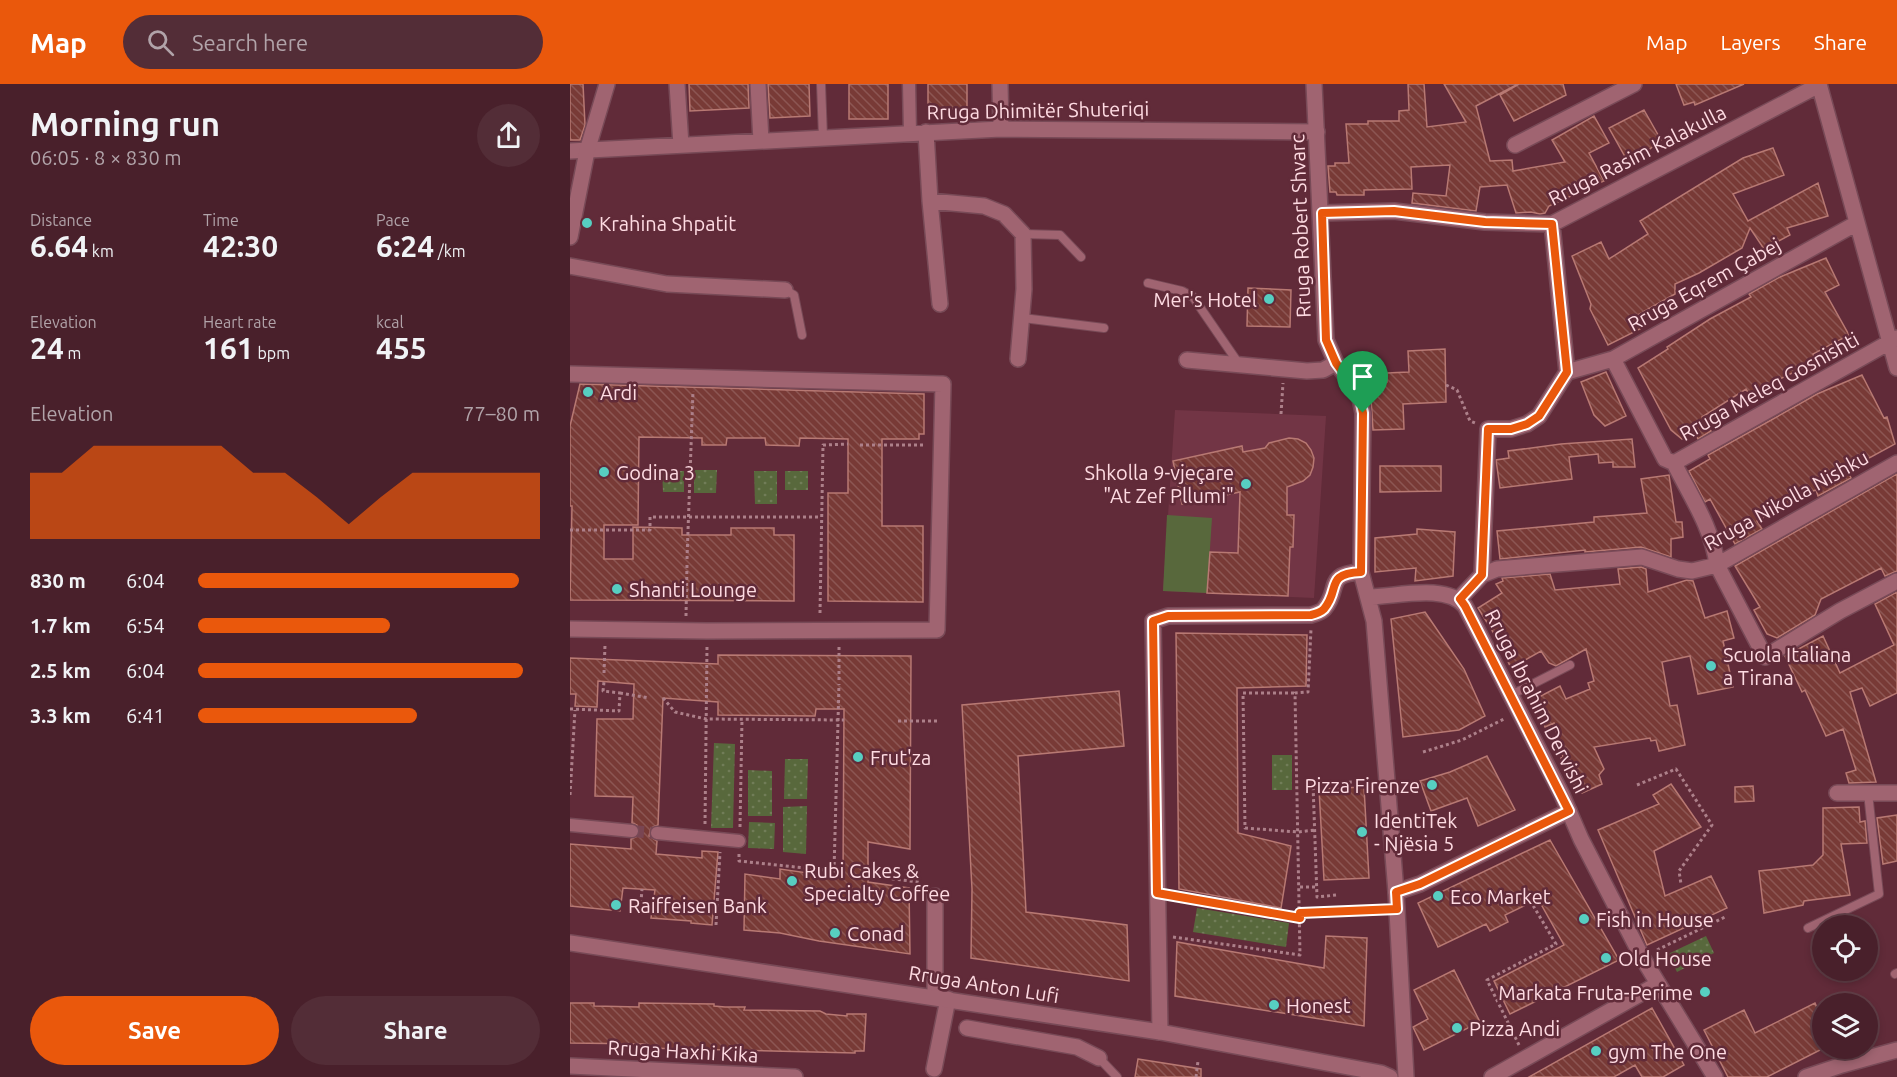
<!DOCTYPE html>
<html lang="en">
<head>
<meta charset="utf-8">
<style>
	body { margin:0; font-family:Ubuntu,sans-serif; background:#532d37; color:#f1f3f6; height:100vh; display:flex; flex-direction:column; font-size:22px; white-space:nowrap }
	* { box-sizing:border-box; margin:0 }
	p { font-size:20px; color:#b1a3a9 }
	.icon { flex:none; width:33px; height:33px; fill:none; stroke:currentColor; stroke-width:2; stroke-linecap:round; stroke-linejoin:round }
	.map { position:relative; flex:1; overflow:hidden }
	.side { display:flex; flex-direction:column; background:#49202b; width:570px }
	.side>* { flex:none }
	.tools { position:absolute; left:1242px; top:831px; display:grid; gap:12px }
	.tools a { display:grid; place-items:center; width:66px; height:66px; border-radius:50%; background:#49202b; box-shadow:0 3px 9px #0003,0 0 0 2px #613e47; font-size:30px }
	.pin { position:absolute; display:grid; place-items:center; width:51px; height:51px; color:#fff; margin:-62px -26px; border-radius:50% 50% 50% 0; rotate:-45deg; box-shadow:0 0 6px #0007 }
	.pin .icon { rotate:45deg }
	.round { display:grid; place-items:center; flex:none; width:63px; height:63px; border-radius:32px; background:#532d37 }
	.head { display:flex; align-items:center; justify-content:space-between; height:102px; padding:0 30px }
	h1 { font-size:33px; font-weight:700; line-height:45px }
	.figures { display:grid; grid-template-columns:repeat(3,1fr); gap:9px; height:102px; padding:6px 30px }
	.figures div { display:grid; align-content:center }
	.figures b { font-size:30px; font-weight:700 }
	.figures small { font-size:16px; font-weight:400 }
	.figures p { font-size:16px }
	.chart { height:168px; padding:12px 30px }
	.chart p { display:flex; justify-content:space-between }
	.chart svg { width:100%; height:108px; margin-top:6px; fill:#ea580c; opacity:.7 }
	.action { display:flex; gap:12px; margin-top:auto; padding:12px 30px }
	.action a { flex:1; height:69px; border-radius:36px; background:#ea580c; color:#fff; font-size:24px; font-weight:700; line-height:69px; text-align:center }
	.action a+a { background:#532d37; color:#f1f3f6 }
	ul { padding:0 30px; list-style:none; font-size:20px }
	li { display:grid; grid-template-columns:96px 72px 1fr; align-items:center; height:45px }
	li i { height:15px; border-radius:8px; background:#ea580c }
	header { display:flex; align-items:center; gap:36px; box-sizing:border-box; height:84px; padding:0 30px; background:#ea580c; color:#fff }
	header strong { font-size:28px }
	nav { display:flex; gap:33px; margin-inline-start:auto; font-size:21px }
	.search { width:420px; height:54px; background:#532d37; display:flex; align-items:center; gap:15px; box-sizing:border-box; padding:0 21px; border-radius:33px; color:#b1a3a9; font-size:22px }
	main { display:flex; flex:1; min-height:0 }
	.map>svg:first-child { display:block }
	.built { fill:#723545 }
	.green { fill:url(#green-dots) }
	.pitch { fill:#58683c }
	.building { fill:url(#building-back-hatch); stroke:#b87973; stroke-width:1.5 }
	.lines { fill:none; stroke-linecap:round; stroke-linejoin:round }
	.pedestrian-tunnel { stroke:#794552; stroke-width:12; stroke-dasharray:12 6; stroke-linecap:butt }
	.service-casing { stroke:#784a57; stroke-width:10 }
	.pedestrian-casing { stroke:#784a57; stroke-width:15 }
	.minor-casing { stroke:#784a57; stroke-width:18 }
	.tertiary-casing { stroke:#784a57; stroke-width:18 }
	.path { stroke:#ad808a; stroke-width:3; stroke-dasharray:3 3; stroke-linecap:butt }
	.service { stroke:#a06471; stroke-width:8 }
	.pedestrian { stroke:#a06471; stroke-width:12 }
	.minor { stroke:#a06471; stroke-width:15 }
	.tertiary { stroke:#a06471; stroke-width:15 }
	.route-casing { stroke:#fff; stroke-width:12 }
	.route { stroke:#ea580c; stroke-width:8 }
	.poi-dot { fill:#57cec1; stroke:#612b39; stroke-width:2 }
	.labels { text-anchor:middle; dominant-baseline:central; stroke-width:5; stroke-linejoin:round; paint-order:stroke }
	.street-label { font-size:20px; fill:#fedbe2; stroke:#612b39 }
	.poi-label { font-size:20px; fill:#fedbe2; stroke:#612b39; text-anchor:start }
</style>
</head>
<body>
<header>
<strong>Map</strong>
<div class="search"><svg class="icon" aria-label="search" viewBox="0 0 24 24"><circle cx="10" cy="10" r="6"/><path d="M15 15l6 6"/></svg>Search here</div>
<nav><a>Map</a><a>Layers</a><a>Share</a></nav>
</header>
<main>
<section class="side">
<div class="head"><div><h1>Morning run</h1><p>06:05 · 8 × 830 m</p></div><a class="round"><svg class="icon" aria-label="share" viewBox="0 0 24 24"><path d="M12 15V3M7 8l5-5 5 5M5 13v7h14v-7"/></svg></a></div>
<div class="figures">
<div><p>Distance</p><b>6.64<small> km</small></b></div>
<div><p>Time</p><b>42:30</b></div>
<div><p>Pace</p><b>6:24<small> /km</small></b></div>
</div>
<div class="figures">
<div><p>Elevation</p><b>24<small> m</small></b></div>
<div><p>Heart rate</p><b>161<small> bpm</small></b></div>
<div><p>kcal</p><b>455</b></div>
</div>
<div class="chart"><p><span>Elevation</span>77–80 m</p>
<svg viewBox="0 0 160 44" preserveAspectRatio="none"><path d="M0 44V17L10 17L20 6L30 6L40 6L50 6L60 6L70 17L80 17L90 27L100 38L110 27L120 17L130 17L140 17L150 17L160 17V44z"/></svg>
</div>
<ul>
<li><b>830 m</b>6:04<i style="width:94%"></i></li>
<li><b>1.7 km</b>6:54<i style="width:56%"></i></li>
<li><b>2.5 km</b>6:04<i style="width:95%"></i></li>
<li><b>3.3 km</b>6:41<i style="width:64%"></i></li>
</ul>
<div class="action"><a>Save</a><a>Share</a></div>
</section>
<div class="map">
<svg width="1327" height="993" viewBox="0 0 1327 993">
	<defs>
		<pattern id="green-dots" width="8" height="8" patternUnits="userSpaceOnUse" patternTransform="scale(1.5)"><rect width="8" height="8" fill="#58683c"/><path d="M2 2h.1M6 6h.1" fill="none" stroke="#717d58" stroke-width="1.8" stroke-linecap="round"/></pattern>
		<pattern id="building-back-hatch" width="6" height="6" patternUnits="userSpaceOnUse" patternTransform="scale(1.5)"><rect width="6" height="6" fill="#783a36"/><path d="M-1 5l2 2M0 0l6 6M5-1l2 2" fill="none" stroke="#8c5653"/></pattern>
	</defs>
	<rect width="100%" height="100%" fill="#612b39"/>
	<path class="built" d="M 605,326 L 756,332 L 744,514 L 593,507 Z"/>
	<path class="green" d="M 124,386 L 147,386 L 146,409 L 124,409 Z
		M 92,387 L 114,387 L 114,408 L 93,408 Z
		M 184,387 L 207,387 L 207,420 L 185,420 Z
		M 215,387 L 238,387 L 238,406 L 215,406 Z
		M 144,659 L 165,660 L 163,744 L 141,744 Z
		M 702,671 L 722,671 L 722,706 L 702,706 Z
		M 215,675 L 238,675 L 237,715 L 214,715 Z
		M 178,686 L 202,687 L 202,732 L 178,732 Z
		M 237,722 L 236,770 L 213,768 L 213,723 Z
		M 179,738 L 205,739 L 204,765 L 178,764 Z
		M 627,824 L 719,839 L 716,863 L 623,848 Z
		M 1136,852 L 1144,869 L 1107,888 L 1098,870 Z"/>
	<path class="pitch" d="M 597,431 L 642,434 L 637,509 L 593,507 Z"/>
	<path class="building" d="M 0,0 L 13,0 L 15,41 L 10,56 L 0,56 Z
		M 119,0 L 178,0 L 179,24 L 120,27 Z
		M 198,0 L 239,0 L 240,32 L 200,34 Z
		M 279,0 L 318,0 L 318,35 L 279,35 Z
		M 358,0 L 397,0 L 397,25 L 358,25 Z
		M 838,0 L 854,0 L 857,43 L 896,38 L 874,0 L 948,0 L 906,22 L 920,77 L 942,76 L 943,87 L 995,78 L 982,56 L 1024,32 L 1039,59 L 1019,69 L 1034,97 L 979,122 L 975,129 L 970,130 L 961,128 L 946,129 L 937,101 L 910,103 L 906,127 L 842,119 L 843,109 L 876,112 L 880,81 L 841,83 L 842,105 L 794,106 L 794,111 L 767,111 L 766,108 L 760,108 L 758,82 L 765,82 L 765,79 L 779,79 L 776,40 L 798,40 L 798,37 L 829,37 L 829,27 L 839,26 Z
		M 949,0 L 993,0 L 996,11 L 944,37 L 930,11 Z
		M 1106,0 L 1174,0 L 1125,21 L 1124,18 L 1114,21 Z
		M 1074,26 L 1091,56 L 1071,72 L 1058,78 L 1039,44 Z
		M 1203,64 L 1214,91 L 1163,110 L 1178,137 L 1248,99 L 1258,132 L 1217,144 L 1220,151 L 1194,165 L 1180,144 L 1172,164 L 1129,189 L 1105,200 L 1105,210 L 1064,233 L 1070,245 L 1038,261 L 1020,225 L 1021,220 L 1002,172 L 1031,158 L 1039,175 L 1078,150 L 1070,137 L 1173,74 Z
		M 1256,174 L 1269,201 L 1255,208 L 1279,251 L 1243,270 L 1247,277 L 1179,310 L 1176,305 L 1132,333 L 1141,347 L 1128,355 L 1124,348 L 1112,355 L 1101,346 L 1068,284 L 1098,265 L 1097,263 L 1140,235 L 1181,213 L 1179,210 L 1210,193 Z
		M 678,204 L 721,206 L 720,243 L 677,242 Z
		M 875,265 L 876,318 L 833,320 L 834,345 L 803,346 L 800,299 L 817,298 L 817,289 L 839,288 L 838,267 Z
		M 1036,288 L 1056,332 L 1035,342 L 1024,331 L 1011,298 Z
		M 1292,291 L 1314,334 L 1317,333 L 1325,360 L 1277,386 L 1281,394 L 1248,412 L 1246,406 L 1240,408 L 1187,437 L 1192,445 L 1165,460 L 1140,415 L 1135,418 L 1119,387 L 1140,375 L 1138,371 L 1203,335 L 1247,310 Z
		M 10,300 L 354,310 L 354,350 L 349,350 L 349,355 L 312,355 L 312,442 L 353,442 L 353,518 L 258,517 L 258,409 L 278,409 L 278,355 L 230,354 L 229,362 L 196,361 L 195,354 L 157,354 L 156,361 L 132,361 L 132,354 L 69,353 L 68,441 L 34,441 L 34,475 L 63,475 L 63,443 L 112,444 L 112,451 L 161,451 L 161,444 L 204,444 L 204,451 L 224,451 L 224,517 L 0,516 L 2,422 L 0,422 L 0,342 Z
		M 719,354 L 728,355 L 736,359 L 741,366 L 744,374 L 743,383 L 740,391 L 733,397 L 717,403 L 717,431 L 724,431 L 723,463 L 720,463 L 718,512 L 637,509 L 640,468 L 668,469 L 670,408 L 612,420 L 603,377 L 672,362 L 673,368 L 695,364 L 699,359 Z
		M 1062,355 L 1065,383 L 1043,383 L 1043,378 L 1029,379 L 1028,370 L 999,373 L 1002,395 L 930,404 L 926,376 L 939,374 L 938,367 L 991,360 Z
		M 810,382 L 871,382 L 871,407 L 810,408 Z
		M 1327,390 L 1327,487 L 1315,492 L 1311,484 L 1251,515 L 1245,531 L 1207,554 L 1197,550 L 1184,526 L 1190,523 L 1165,482 Z
		M 1099,391 L 1106,438 L 1112,438 L 1113,453 L 1101,455 L 1101,473 L 1071,463 L 1015,468 L 1015,466 L 930,475 L 927,447 L 1024,438 L 1024,433 L 1077,429 L 1071,395 Z
		M 847,445 L 885,448 L 883,492 L 845,497 L 846,484 L 805,488 L 805,454 L 847,450 Z
		M 1071,483 L 1076,485 L 1078,508 L 1117,496 L 1123,497 L 1135,534 L 1157,527 L 1164,554 L 1153,557 L 1163,603 L 1128,610 L 1120,572 L 1092,578 L 1100,622 L 1107,621 L 1115,661 L 1089,667 L 1086,656 L 1081,657 L 1080,654 L 1024,663 L 1034,685 L 1029,691 L 1032,700 L 1012,709 L 1007,701 L 1005,702 L 991,674 L 993,673 L 984,639 L 975,643 L 965,620 L 968,619 L 967,614 L 990,602 L 996,615 L 1020,605 L 1018,599 L 1024,597 L 1016,565 L 986,582 L 979,579 L 971,567 L 941,584 L 932,565 L 933,564 L 908,524 L 932,509 L 926,500 L 933,497 L 932,494 L 980,490 L 985,506 L 1050,500 L 1048,485 Z
		M 1327,508 L 1327,609 L 1300,622 L 1292,604 L 1280,608 L 1306,698 L 1279,699 L 1276,689 L 1286,686 L 1273,645 L 1256,652 L 1235,606 L 1232,608 L 1215,572 L 1253,552 L 1270,589 L 1324,561 L 1305,520 Z
		M 855,528 L 894,585 L 915,632 L 889,646 L 833,653 L 821,535 Z
		M 606,549 L 737,551 L 736,602 L 667,604 L 668,749 L 721,762 L 711,824 L 609,805 Z
		M 148,571 L 341,572 L 340,765 L 298,758 L 298,798 L 339,804 L 340,870 L 249,857 L 210,849 L 174,846 L 175,790 L 210,795 L 210,785 L 273,794 L 274,625 L 246,625 L 245,632 L 148,631 L 148,618 L 93,614 L 88,741 L 81,744 L 79,752 L 87,757 L 86,770 L 132,774 L 132,767 L 148,768 L 142,841 L 121,839 L 121,837 L 81,834 L 85,806 L 53,804 L 50,827 L 0,822 L 0,760 L 61,765 L 61,755 L 68,752 L 70,747 L 67,741 L 62,739 L 63,713 L 25,712 L 27,635 L 63,635 L 64,600 L 28,597 L 27,623 L 5,622 L 6,610 L 0,610 L 0,574 L 148,580 Z
		M 549,607 L 554,662 L 448,672 L 456,828 L 557,841 L 559,897 L 401,874 L 402,805 L 392,621 Z
		M 917,672 L 945,726 L 908,742 L 897,714 L 861,727 L 850,697 L 880,688 Z
		M 1101,700 L 1131,743 L 1084,767 L 1095,812 L 1141,792 L 1157,824 L 1077,861 L 1028,746 L 1089,720 L 1083,711 Z
		M 1183,702 L 1184,717 L 1165,718 L 1165,703 Z
		M 794,703 L 799,794 L 754,796 L 749,705 Z
		M 1289,723 L 1290,738 L 1295,737 L 1297,759 L 1271,760 L 1280,811 L 1234,817 L 1233,821 L 1194,829 L 1189,787 L 1243,781 L 1253,771 L 1253,724 Z
		M 1327,731 L 1327,777 L 1313,780 L 1307,734 Z
		M 980,756 L 1049,876 L 940,930 L 924,897 L 994,861 L 968,815 L 935,831 L 938,838 L 920,847 L 916,840 L 868,863 L 848,819 Z
		M 756,852 L 797,854 L 794,942 L 605,912 L 607,858 L 754,884 Z
		M 884,886 L 910,938 L 854,966 L 843,943 L 858,935 L 844,906 Z
		M 0,919 L 24,919 L 24,922 L 69,923 L 69,919 L 144,920 L 144,922 L 155,923 L 175,923 L 174,926 L 250,927 L 256,930 L 277,932 L 277,930 L 296,930 L 294,967 L 285,967 L 285,969 L 74,964 L 75,960 L 0,959 Z
		M 1245,919 L 1252,935 L 1252,965 L 1197,993 L 1158,993 L 1134,946 L 1174,926 L 1185,949 Z
		M 1082,924 L 1114,981 L 1093,993 L 1072,993 L 1065,981 L 1044,993 L 959,993 Z
		M 568,975 L 631,985 L 631,993 L 565,993 Z"/>
	<g class="lines">
		<path class="pedestrian-tunnel" d="M 62,747 L 87,749"/>
		<defs>
			<path id="service" d="M 251,0 L 253,53
				M 453,150 L 490,151 L 511,173
				M 578,199 L 612,207 L 623,213 L 669,280
				M 215,206 L 224,211 L 232,251
				M 453,234 L 534,244
				M 941,611 L 1000,581
				M 1238,844 L 1309,810 L 1298,709
				M 1325,890 L 1327,889
				M 529,974 L 547,993"/>
			<path id="pedestrian" d="M 339,0 L 340,48
				M 0,741 L 62,747
				M 87,749 L 169,757"/>
			<path id="minor" d="M 107,0 L 111,61
				M 188,0 L 191,57
				M 430,0 L 431,45
				M 1249,0 L 1327,284
				M 356,48 L 360,117 L 370,220
				M 945,61 L 1064,0
				M 0,67 L 431,45 L 747,48
				M 360,117 L 414,122 L 434,130 L 453,150 L 454,205 L 448,275
				M 752,129 L 824,127 L 915,138 L 982,140 L 1249,1
				M 0,182 L 97,200 L 215,206
				M 1043,275 L 1095,375 L 1104,379 L 1327,254
				M 617,276 L 737,287 L 753,286 L 766,279
				M 997,288 L 1043,275 L 1287,139
				M 0,290 L 373,300 L 367,546 L 137,547 L 0,545
				M 1104,379 C 1120,411 1143,445 1147,481 L 1195,573 L 1270,527 L 1327,497
				M 912,491 L 927,485 L 1072,473 L 1108,485 L 1122,487 L 1147,481 L 1327,379
				M 889,515 L 912,491 L 918,345 L 941,345 L 957,340 L 969,332 L 997,288 L 982,140
				M 1267,709 L 1327,709
				M 826,808 L 850,800 L 999,727
				M 365,913 L 365,812
				M 397,944 L 507,963 L 529,974
				M 590,948 L 583,537 L 598,532 L 741,531 C 745,530 751,528 754,525 C 771,505 754,490 791,488
				M 0,982 L 225,993
				M 364,985 L 378,915
				M 922,993 L 1088,900"/>
			<path id="tertiary" d="M 744,0 L 756,256 L 766,279 L 789,310 L 793,329 L 791,488 L 804,537 L 826,808 L 836,993
				M 0,153 L 17,67 L 37,0
				M 798,513 C 825,513 876,499 895,522 L 992,711 L 1011,755 L 1072,873 L 1145,993
				M 0,859 L 590,948 L 811,989 L 820,993
				M 1236,993 L 1272,981 L 1327,966"/>
		</defs>
		<use href="#service" class="service-casing"/>
		<use href="#pedestrian" class="pedestrian-casing"/>
		<use href="#minor" class="minor-casing"/>
		<use href="#tertiary" class="tertiary-casing"/>
		<path class="path" d="M 798,294 L 817,293
			M 876,301 L 887,306 L 900,337 L 905,339
			M 711,330 L 713,299
			M 290,361 L 355,361
			M 0,446 L 80,446 L 80,433 L 251,433
			M 117,475 L 123,307
			M 250,529 L 253,361 L 278,360
			M 116,532 L 117,480
			M 34,589 L 35,561
			M 269,596 L 269,561
			M 50,609 L 79,614
			M 724,609 L 673,609 L 675,744 L 728,748 L 745,746
			M 93,614 L 105,628 L 136,635 L 274,636
			M 0,625 L 49,627 L 50,609 L 33,607 L 34,598
			M 328,637 L 367,637
			M 853,668 L 892,656 L 934,635
			M 1067,701 L 1106,685 L 1142,741 L 1109,787 L 1111,800
			M 0,711 L 5,626
			M 135,740 L 137,563
			M 170,743 L 172,635
			M 169,770 L 169,777 L 273,788
			M 264,787 L 269,600
			M 298,792 L 349,798 L 349,807
			M 730,803 L 747,803
			M 766,811 L 747,813 L 743,700 L 802,697
			M 604,812 L 730,834
			M 730,829 L 812,826
			M 70,831 L 72,805
			M 146,841 L 150,768
			M 603,853 L 730,871 L 725,609 L 738,608 L 741,545
			M 1087,866 L 1157,832
			M 949,961 L 917,896 L 986,860 L 961,818
			M 626,993 L 628,977"/>
		<use href="#service" class="service"/>
		<use href="#pedestrian" class="pedestrian"/>
		<use href="#minor" class="minor"/>
		<use href="#tertiary" class="tertiary"/>
	</g>
	<g class="lines">
		<defs>
			<path id="route" d="M 824,127 L 915,138 L 982,140 L 997,288 L 969,332 L 957,340 L 941,345 L 918,345 L 912,491 L 890,515 L 895,522 L 999,727 L 850,800 L 826,808 L 827,825 L 730,829 L 730,834 L 587,809 L 583,537 L 598,532 L 741,531 C 745,530 751,528 754,525 C 771,505 754,490 791,488 L 793,329 L 789,310 L 766,279 L 756,256 L 752,129 Z"/>
		</defs>
		<use href="#route" class="route-casing"/>
		<use href="#route" class="route"/>
	</g>
	<g class="poi-dot">
		<circle cx="17" cy="139" r="6"/>
		<circle cx="699" cy="215" r="6"/>
		<circle cx="18" cy="308" r="6"/>
		<circle cx="34" cy="388" r="6"/>
		<circle cx="676" cy="400" r="6"/>
		<circle cx="47" cy="505" r="6"/>
		<circle cx="1141" cy="582" r="6"/>
		<circle cx="288" cy="673" r="6"/>
		<circle cx="862" cy="701" r="6"/>
		<circle cx="792" cy="748" r="6"/>
		<circle cx="222" cy="797" r="6"/>
		<circle cx="868" cy="812" r="6"/>
		<circle cx="46" cy="821" r="6"/>
		<circle cx="1014" cy="835" r="6"/>
		<circle cx="265" cy="849" r="6"/>
		<circle cx="1036" cy="874" r="6"/>
		<circle cx="1135" cy="908" r="6"/>
		<circle cx="704" cy="921" r="6"/>
		<circle cx="887" cy="944" r="6"/>
		<circle cx="1026" cy="967" r="6"/>
	</g>
	<g class="labels">
		<g class="street-label">
			<text transform="translate(468 26) rotate(-1)">Rruga Dhimitër Shuteriqi</text>
			<text transform="translate(1067 71) rotate(-27)">Rruga Rasim Kalakulla</text>
			<text transform="translate(730 142) rotate(-92)">Rruga Robert Shvarc</text>
			<text transform="translate(1134 200) rotate(-29)">Rruga Eqrem Çabej</text>
			<text transform="translate(1199 302) rotate(-29)">Rruga Meleq Gosnishti</text>
			<text transform="translate(1216 416) rotate(-29)">Rruga Nikolla Nishku</text>
			<text transform="translate(967 617) rotate(63)">Rruga Ibrahim Dervishi</text>
			<text transform="translate(414 900) rotate(9)">Rruga Anton Lufi</text>
			<text transform="translate(113 967) rotate(3)">Rruga Haxhi Kika</text>
		</g>
		<g class="poi-label">
			<text x="29" y="139">Krahina Shpatit</text>
			<text x="687" y="215" text-anchor="end">Mer's Hotel</text>
			<text x="30" y="308">Ardi</text>
			<text x="46" y="388">Godina 3</text>
			<text x="664" y="388" text-anchor="end">Shkolla 9-vjeçare<tspan x="664" dy="23">"At Zef Pllumi"</tspan></text>
			<text x="59" y="505">Shanti Lounge</text>
			<text x="1153" y="570">Scuola Italiana<tspan x="1153" dy="23">a Tirana</tspan></text>
			<text x="300" y="673">Frut'za</text>
			<text x="850" y="701" text-anchor="end">Pizza Firenze</text>
			<text x="804" y="736">IdentiTek<tspan x="804" dy="23">- Njësia 5</tspan></text>
			<text x="234" y="786">Rubi Cakes &amp;<tspan x="234" dy="23">Specialty Coffee</tspan></text>
			<text x="880" y="812">Eco Market</text>
			<text x="58" y="821">Raiffeisen Bank</text>
			<text x="1026" y="835">Fish in House</text>
			<text x="277" y="849">Conad</text>
			<text x="1048" y="874">Old House</text>
			<text x="1123" y="908" text-anchor="end">Markata Fruta-Perime</text>
			<text x="716" y="921">Honest</text>
			<text x="899" y="944">Pizza Andi</text>
			<text x="1038" y="967">gym The One</text>
		</g>
	</g>
</svg>
<div class="tools">
<a><svg class="icon" aria-label="locate" viewBox="0 0 24 24"><circle cx="12" cy="12" r="6"/><path d="M12 2v4M12 18v4M2 12h4M18 12h4"/></svg></a>
<a><svg class="icon" aria-label="layers" viewBox="0 0 24 24"><path d="M12 4l9 5-9 5-9-5zM3 14l9 5 9-5"/></svg></a>
</div>
<div class="pin" style="left:793px;top:329px;background:#1e9e55"><svg class="icon" aria-label="arrive" viewBox="0 0 24 24"><path d="M6 21V4h12l-3 4 3 4H6"/></svg></div>
</div>
</main>
</body>
</html>
